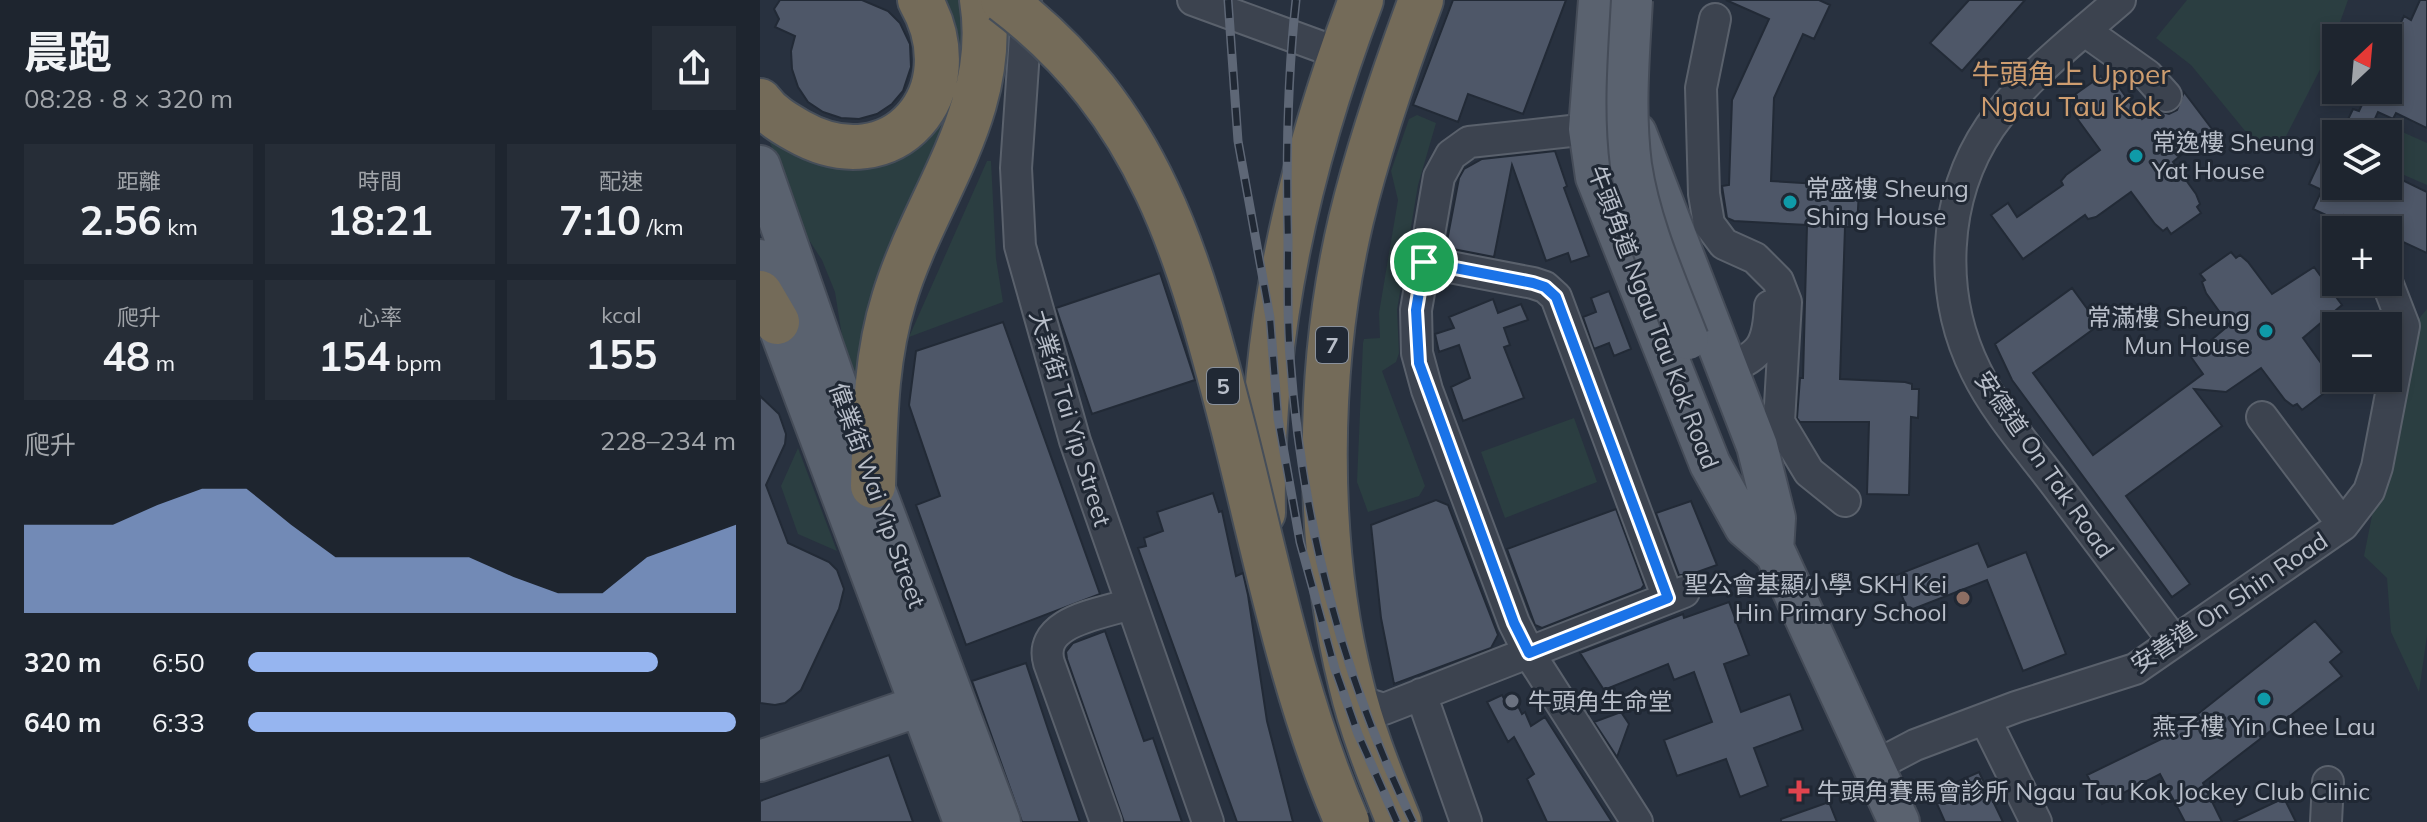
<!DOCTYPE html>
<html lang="zh-TW">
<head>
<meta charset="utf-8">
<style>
	body { margin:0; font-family:Mulish,"Noto Sans TC",sans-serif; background:#262d37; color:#f1f3f6; height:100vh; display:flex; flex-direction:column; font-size:30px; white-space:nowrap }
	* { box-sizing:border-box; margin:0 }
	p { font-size:26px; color:#a1a5aa }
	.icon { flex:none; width:44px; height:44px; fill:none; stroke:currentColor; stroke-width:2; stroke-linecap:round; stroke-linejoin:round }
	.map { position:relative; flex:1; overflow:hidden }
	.details { display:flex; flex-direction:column; background:#1e252f; width:760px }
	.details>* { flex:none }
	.needle { width:52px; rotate:26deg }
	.controls { position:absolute; left:1562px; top:24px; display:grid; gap:16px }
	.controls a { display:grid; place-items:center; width:80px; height:80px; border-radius:0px; background:#1e252f; box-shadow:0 4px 12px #0003,0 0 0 2px #3c424b; font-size:40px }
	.pin { position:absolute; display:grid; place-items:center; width:68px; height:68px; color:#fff; margin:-34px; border:4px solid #fff; border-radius:50%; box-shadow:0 2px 8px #0007 }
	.round { display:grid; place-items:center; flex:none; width:84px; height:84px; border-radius:0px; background:#262d37 }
	.overview { display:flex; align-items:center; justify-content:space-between; height:136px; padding:0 24px }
	h1 { font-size:44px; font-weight:700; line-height:60px }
	.stats { display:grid; grid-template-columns:repeat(3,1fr); gap:12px; height:136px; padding:8px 24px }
	.stats div { display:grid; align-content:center; border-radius:0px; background:#262d37; text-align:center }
	.stats b { font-size:40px; font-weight:700 }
	.stats small { font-size:22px; font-weight:400 }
	.stats p { font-size:22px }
	.chart { height:224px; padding:16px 24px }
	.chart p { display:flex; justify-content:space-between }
	.chart svg { width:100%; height:144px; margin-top:8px; fill:#96b5f0; opacity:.7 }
	ul { padding:0 24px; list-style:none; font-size:26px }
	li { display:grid; grid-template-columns:128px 96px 1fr; align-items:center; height:60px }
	li i { height:20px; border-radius:10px; background:#96b5f0 }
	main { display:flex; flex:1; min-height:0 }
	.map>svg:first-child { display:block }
	.green { fill:#2b3e41 }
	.building { fill:#4e5768; stroke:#222a36; stroke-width:2 }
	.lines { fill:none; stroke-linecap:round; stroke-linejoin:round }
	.minor-casing { stroke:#5a616c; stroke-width:34 }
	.major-casing { stroke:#454c58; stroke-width:44 }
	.highway-casing { stroke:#464e59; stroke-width:48 }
	.minor { stroke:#3c434f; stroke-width:30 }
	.major { stroke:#5a626f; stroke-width:40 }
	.highway { stroke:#746b59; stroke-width:44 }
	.rail-casing { stroke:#5e6776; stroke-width:9 }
	.rail { stroke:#202834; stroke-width:6; stroke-dasharray:18; stroke-linecap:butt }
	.major-bridge-casing { stroke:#454c58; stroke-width:44; stroke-linecap:butt }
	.highway-bridge-casing { stroke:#464e59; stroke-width:48; stroke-linecap:butt }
	.major-bridge { stroke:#5a626f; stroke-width:40 }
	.highway-bridge { stroke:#746b59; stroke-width:44 }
	.route-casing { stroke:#fff; stroke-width:16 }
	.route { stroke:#1a73e8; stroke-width:10 }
	.culture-dot { fill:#0f9aa8; stroke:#202834; stroke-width:3 }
	.education-dot { fill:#8d6e63; stroke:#202834; stroke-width:3 }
	.worship-dot { fill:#6b7280; stroke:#202834; stroke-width:3 }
	.health-dot { fill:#e0444e; stroke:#202834; stroke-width:3 }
	.labels { text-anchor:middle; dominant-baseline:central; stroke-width:6; stroke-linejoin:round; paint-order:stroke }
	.shield { fill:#202834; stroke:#8a919c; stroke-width:2 }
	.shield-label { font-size:22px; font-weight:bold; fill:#b8bec9 }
	.poi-label { font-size:24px; fill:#b8bec9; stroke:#202834; text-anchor:start }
	.street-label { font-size:24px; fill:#b8bec9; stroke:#202834 }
	.quarter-label { font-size:28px; fill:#ce9d6f; stroke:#202834 }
</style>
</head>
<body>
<main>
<section class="details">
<div class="overview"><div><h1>晨跑</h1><p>08:28 · 8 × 320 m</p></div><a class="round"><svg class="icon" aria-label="share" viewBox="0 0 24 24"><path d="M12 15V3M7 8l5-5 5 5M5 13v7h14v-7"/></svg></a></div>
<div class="stats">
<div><p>距離</p><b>2.56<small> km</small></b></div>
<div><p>時間</p><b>18:21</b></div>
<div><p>配速</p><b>7:10<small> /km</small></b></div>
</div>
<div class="stats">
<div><p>爬升</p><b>48<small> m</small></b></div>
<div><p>心率</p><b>154<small> bpm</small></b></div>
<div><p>kcal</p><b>155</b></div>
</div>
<div class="chart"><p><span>爬升</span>228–234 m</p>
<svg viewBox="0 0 160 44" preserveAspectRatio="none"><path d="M0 44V17L10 17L20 17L30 11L40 6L50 6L60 17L70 27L80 27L90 27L100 27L110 33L120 38L130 38L140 27L150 22L160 17V44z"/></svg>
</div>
<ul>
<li><b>320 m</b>6:50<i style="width:84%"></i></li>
<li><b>640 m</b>6:33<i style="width:100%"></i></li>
</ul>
</section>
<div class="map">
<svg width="1667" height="822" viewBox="0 0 1667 822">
	<rect width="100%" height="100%" fill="#28313f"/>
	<path class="green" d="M 173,0 L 202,0 L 205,65 L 99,387 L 82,336 L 75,292 L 62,260 L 47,237 L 0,117 L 154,136 Z
		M 1427,0 L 1588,0 L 1570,50 L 1523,142 L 1495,143 L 1431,65 L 1396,38 Z
		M 657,115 L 676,123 L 658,185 L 637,310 L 639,353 L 636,362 L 622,371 L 665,486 L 659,496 L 608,512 L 597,482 L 603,343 L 604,339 L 620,338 L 619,313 L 638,200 L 631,171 L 649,119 Z
		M 1638,130 L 1667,143 L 1667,185 L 1628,168 L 1628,151 Z
		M 227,161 L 231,161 L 236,259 L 243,302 L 149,337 Z
		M 1667,309 L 1667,635 L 1659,692 L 1631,632 L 1627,578 L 1604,556 L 1649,330 Z
		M 814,418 L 837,482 L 745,518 L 721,452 Z
		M 38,448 L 77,551 L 38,534 L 21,486 Z"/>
	<path class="building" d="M 20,0 L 102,0 L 128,11 L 140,23 L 150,44 L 151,67 L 143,91 L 132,104 L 117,114 L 99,119 L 81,118 L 63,112 L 48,102 L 38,87 L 32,69 L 31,51 L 35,36 L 15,27 L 19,19 L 14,9 Z
		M 693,0 L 806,0 L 763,114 L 708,94 L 698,122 L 653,105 Z
		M 966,0 L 1059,0 L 1070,5 L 1054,39 L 1043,34 L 1014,98 L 1011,181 L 1074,185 L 1074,182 L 1092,183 L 1092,189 L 1099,190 L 1097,227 L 1085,227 L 1080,379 L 1145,382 L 1152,384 L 1152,389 L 1159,389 L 1158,418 L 1151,417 L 1149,495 L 1107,494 L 1109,422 L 1040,422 L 1037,418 L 1040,378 L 1043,378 L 1047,225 L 974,221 L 967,218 L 962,186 L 969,185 L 972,100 L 1009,19 Z
		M 1209,0 L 1265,0 L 1202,71 L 1170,43 Z
		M 1660,0 L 1667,0 L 1667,128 L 1636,113 L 1633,119 L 1618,112 L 1608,134 L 1581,134 L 1593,109 L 1599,111 L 1609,90 L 1628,90 L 1628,50 L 1644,16 L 1651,20 Z
		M 1341,76 L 1345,82 L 1349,79 L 1358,86 L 1382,119 L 1395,110 L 1409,114 L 1417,110 L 1424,92 L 1452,129 L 1413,162 L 1436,194 L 1440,204 L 1437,207 L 1441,213 L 1411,234 L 1407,228 L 1403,231 L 1395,224 L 1371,192 L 1336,217 L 1328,219 L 1325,215 L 1263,259 L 1231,215 L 1248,203 L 1257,217 L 1303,185 L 1301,181 L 1306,175 L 1340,150 L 1316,117 L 1312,106 L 1315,104 L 1310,98 Z
		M 1576,126 L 1576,186 L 1628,186 L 1628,173 L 1667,192 L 1667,253 L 1628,235 L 1628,230 L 1617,230 L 1584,215 L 1581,222 L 1553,209 L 1562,190 L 1549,184 Z
		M 795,151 L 807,186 L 804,188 L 829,256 L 811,262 L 808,253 L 786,261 L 752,165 L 734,257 L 693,249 L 687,241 L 699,178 L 704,169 L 722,159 Z
		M 1471,252 L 1476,258 L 1480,255 L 1488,262 L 1512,294 L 1554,267 L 1582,305 L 1543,338 L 1566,370 L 1570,380 L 1567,383 L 1571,388 L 1542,410 L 1537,404 L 1533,406 L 1525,400 L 1501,368 L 1466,392 L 1434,389 L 1462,426 L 1366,496 L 1430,584 L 1412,597 L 1252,380 L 1235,344 L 1312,288 L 1339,325 L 1273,373 L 1333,455 L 1443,374 L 1431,357 L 1469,325 L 1446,293 L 1442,282 L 1445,280 L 1440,274 Z
		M 400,273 L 435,380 L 332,414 L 296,308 Z
		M 849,291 L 871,349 L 854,356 L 849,343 L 834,349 L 823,317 L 836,312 L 831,298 Z
		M 733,299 L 738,313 L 761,304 L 768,320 L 744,328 L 750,345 L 744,347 L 764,398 L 703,421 L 691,387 L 710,378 L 699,345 L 679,352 L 675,334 L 694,328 L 689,317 Z
		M 243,322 L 340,594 L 206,645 L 156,505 L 180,496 L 149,405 L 156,351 Z
		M 0,396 L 19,414 L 26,434 L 25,444 L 6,485 L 28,543 L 69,562 L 77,570 L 84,589 L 79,609 L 41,690 L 25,703 L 15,705 L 0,703 Z
		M 453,493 L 459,512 L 462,511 L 476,576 L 483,573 L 488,595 L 507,721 L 533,822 L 477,822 L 378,548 L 386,546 L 384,538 L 403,531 L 397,512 Z
		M 676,500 L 688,505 L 738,635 L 731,648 L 634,684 L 621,618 L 611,525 Z
		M 931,501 L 957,565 L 929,575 L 919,575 L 896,513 Z
		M 856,509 L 884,585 L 881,589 L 782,628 L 775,625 L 747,549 Z
		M 1218,543 L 1228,567 L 1266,552 L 1306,654 L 1263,671 L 1227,580 L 1148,611 L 1134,576 Z
		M 969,602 L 989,655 L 964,664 L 981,712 L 1030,694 L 1043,730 L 994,748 L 1008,786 L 980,797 L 966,759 L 917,776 L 904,740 L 952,722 L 934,672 L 914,680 L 908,664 L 844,690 L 820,653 L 923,614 L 924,618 Z
		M 1555,621 L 1582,652 L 1570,662 L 1582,676 L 1443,783 L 1462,822 L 1425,822 L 1400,774 L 1342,804 L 1327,775 L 1414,733 Z
		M 345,631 L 384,741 L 393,738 L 422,822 L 364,822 L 307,659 L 306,652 L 313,643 Z
		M 266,663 L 289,732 L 320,822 L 262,822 L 212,681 Z
		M 742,695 L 749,708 L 757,704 L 762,714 L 765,712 L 771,726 L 785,717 L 852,822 L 787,822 L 767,779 L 774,774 L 754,737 L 748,742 L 727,702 Z
		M 861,712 L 869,724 L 857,757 L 834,722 Z
		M 129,755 L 153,822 L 0,822 L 0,801 Z
		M 1219,772 L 1243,822 L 1185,822 L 1177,804 L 1197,794 L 1192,784 Z
		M 1524,798 L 1536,822 L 1473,822 Z
		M 1069,802 L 1077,822 L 1021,822 L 1021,819 Z"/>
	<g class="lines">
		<defs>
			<path id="minor" d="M 433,0 L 581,54
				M 1360,0 C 1314,40 1265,77 1230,127 C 1182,198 1178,294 1216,371 C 1237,414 1271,451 1300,490 C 1338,540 1375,590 1413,640
				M 267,7 L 256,168 L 260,246 L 315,441 L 448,822
				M 955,19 L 941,88 L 944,194 L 949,224 L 964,244 L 995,258 L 1018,281 L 1026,302 L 1019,422 L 1049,472 L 1085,501
				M 1325,31 L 1387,75 L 1406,96
				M 829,129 L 709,142 L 691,155 L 679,177 L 656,310 L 657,353 L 667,390 L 754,623 L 769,653 L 877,822
				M 664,262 L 773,283 L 785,287 L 796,297 L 908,598
				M 967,369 C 1003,355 1008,343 1010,306
				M 1502,417 L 1583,525
				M 661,694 L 706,822
				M 595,700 L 624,709 L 924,592
				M 1225,719 L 1276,822
				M 1113,767 L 1155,745 L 1256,707 L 1375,669 L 1583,525 L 1609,491 L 1617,467 L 1644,326 L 1627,282
				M 346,822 L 289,663 C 277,621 341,614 370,604
				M 1566,822 L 1568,782"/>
			<path id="major" d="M 839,0 L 829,129 L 836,177 L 950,464 L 985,527 L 1013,551
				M 876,133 L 997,446 L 1015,518 L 1013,551
				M 0,166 L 83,404 L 240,822
				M 0,260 L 17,322 L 204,822
				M 1004,528 L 1139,822
				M 0,761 L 185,697"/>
			<path id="highway" d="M 0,101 C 10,115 24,123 38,131 C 133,185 213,92 160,0
				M 0,293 L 17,322
				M 113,486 C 115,424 115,359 134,299 C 164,198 240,111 222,0
				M 503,513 C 500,335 538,166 601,0
				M 639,822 C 621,777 602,731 591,684 C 555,540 557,365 591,220 C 609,145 634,73 661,0"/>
		</defs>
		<use href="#minor" class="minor-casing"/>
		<use href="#major" class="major-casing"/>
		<use href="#highway" class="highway-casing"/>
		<use href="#minor" class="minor"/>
		<use href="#major" class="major"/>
		<use href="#highway" class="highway"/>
		<defs>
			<path id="rail" d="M 468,0 L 478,141 L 510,318 L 518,418 L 540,542 L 575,669 L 598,734 L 637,822
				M 536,0 C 527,81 526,161 528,242 C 528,280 527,319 530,357 C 542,522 581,673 653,822"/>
		</defs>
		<use href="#rail" class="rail-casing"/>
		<use href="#rail" class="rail"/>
		<defs>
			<path id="major-bridge" d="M 872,0 C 869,55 864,110 871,165 C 880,225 906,282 928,339"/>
			<path id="highway-bridge" d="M 243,0 C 391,112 429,256 473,427 C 506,557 533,698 587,822"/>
		</defs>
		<use href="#major-bridge" class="major-bridge-casing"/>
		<use href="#highway-bridge" class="highway-bridge-casing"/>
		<use href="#major-bridge" class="major-bridge"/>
		<use href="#highway-bridge" class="highway-bridge"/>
	</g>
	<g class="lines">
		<defs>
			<path id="route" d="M 664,262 L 773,283 L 785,287 L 796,297 L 908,598 L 769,653 L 754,623 L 659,363 L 656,310 Z"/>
		</defs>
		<use href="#route" class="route-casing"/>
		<use href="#route" class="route"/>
	</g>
	<g class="culture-dot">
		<circle cx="1376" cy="156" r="8"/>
		<circle cx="1030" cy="202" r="8"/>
		<circle cx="1506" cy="331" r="8"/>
		<circle cx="1504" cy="699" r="8"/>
	</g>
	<circle class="education-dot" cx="1203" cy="598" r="8"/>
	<circle class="worship-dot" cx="752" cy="701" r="8"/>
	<path class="health-dot" d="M1035 779h8v8h8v8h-8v8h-8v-8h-8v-8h8z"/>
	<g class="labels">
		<g class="shield">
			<rect x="556" y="327" width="32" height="36" rx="6"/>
			<rect x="447" y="368" width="32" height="36" rx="6"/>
		</g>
		<g class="shield-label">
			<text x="572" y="345">7</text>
			<text x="463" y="386">5</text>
		</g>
		<g class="poi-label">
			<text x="1392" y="142">常逸樓 Sheung<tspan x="1392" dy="28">Yat House</tspan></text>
			<text x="1046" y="188">常盛樓 Sheung<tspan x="1046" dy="28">Shing House</tspan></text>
			<text x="1490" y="317" text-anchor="end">常滿樓 Sheung<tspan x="1490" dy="28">Mun House</tspan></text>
			<text x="1187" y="584" text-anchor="end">聖公會基顯小學 SKH Kei<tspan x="1187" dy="28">Hin Primary School</tspan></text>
			<text x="768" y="701">牛頭角生命堂</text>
			<text x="1504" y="726" text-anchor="middle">燕子樓 Yin Chee Lau</text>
			<text x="1057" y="791">牛頭角賽馬會診所 Ngau Tau Kok Jockey Club Clinic</text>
		</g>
		<g class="street-label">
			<text transform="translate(894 317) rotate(69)">牛頭角道 Ngau Tau Kok Road</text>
			<text transform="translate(311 418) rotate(73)">大業街 Tai Yip Street</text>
			<text transform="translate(1285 464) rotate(55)">安德道 On Tak Road</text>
			<text transform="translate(118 495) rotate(70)">偉業街 Wai Yip Street</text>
			<text transform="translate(1469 602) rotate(-34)">安善道 On Shin Road</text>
		</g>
		<g class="quarter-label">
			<text x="1311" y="73">牛頭角上 Upper<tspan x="1311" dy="32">Ngau Tau Kok</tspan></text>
		</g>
	</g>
</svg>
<div class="controls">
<a><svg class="needle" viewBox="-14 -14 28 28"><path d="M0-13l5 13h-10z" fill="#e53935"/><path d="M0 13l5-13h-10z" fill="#a1a5aa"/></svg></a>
<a><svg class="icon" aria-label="layers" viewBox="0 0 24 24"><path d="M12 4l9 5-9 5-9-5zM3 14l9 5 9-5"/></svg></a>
<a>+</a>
<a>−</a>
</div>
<div class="pin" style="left:664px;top:262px;background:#1e9e55"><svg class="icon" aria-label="arrive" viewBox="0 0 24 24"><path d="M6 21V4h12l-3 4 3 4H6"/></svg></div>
</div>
</main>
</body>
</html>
